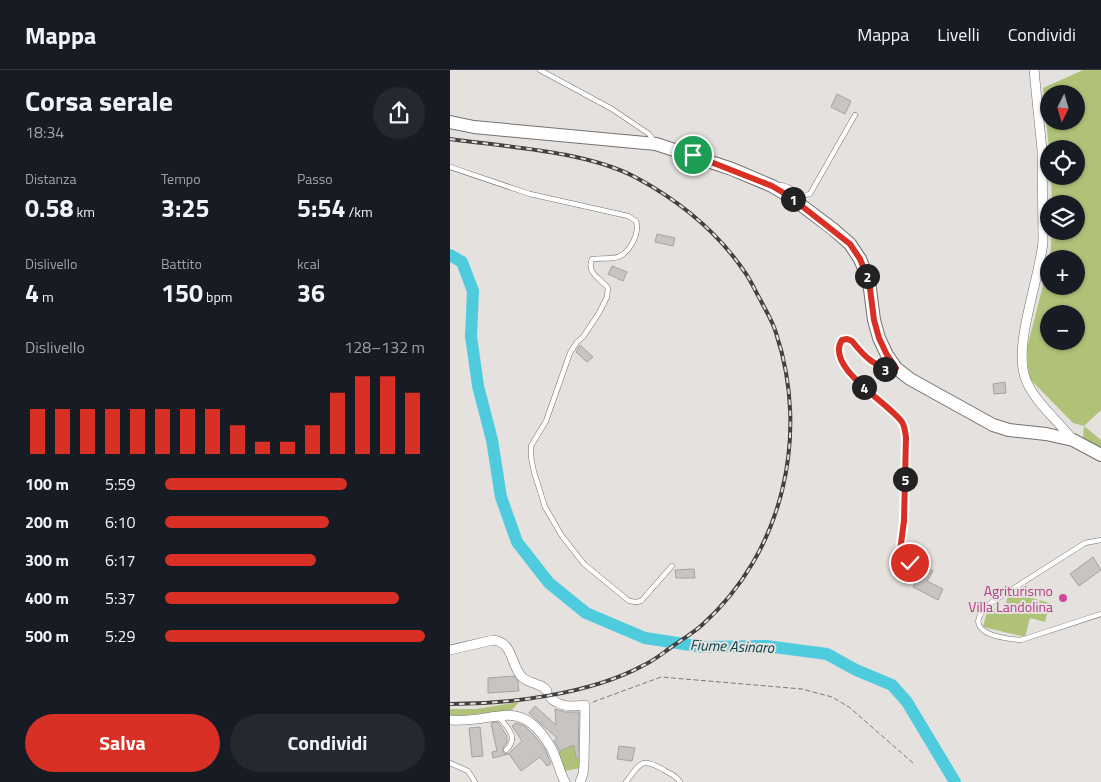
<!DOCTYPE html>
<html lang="it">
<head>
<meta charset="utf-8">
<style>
	body { margin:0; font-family:"Titillium Web",sans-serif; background:#242831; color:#f1f3f6; height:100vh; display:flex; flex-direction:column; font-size:19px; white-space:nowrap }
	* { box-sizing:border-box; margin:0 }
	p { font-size:16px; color:#9ea1a6 }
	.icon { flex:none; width:28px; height:28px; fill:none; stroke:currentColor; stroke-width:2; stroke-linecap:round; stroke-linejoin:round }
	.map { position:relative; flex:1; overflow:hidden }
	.details { display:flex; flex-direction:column; background:#171b24; width:450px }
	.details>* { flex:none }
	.needle { width:32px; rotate:185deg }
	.buttons { position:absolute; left:590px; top:15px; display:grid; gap:10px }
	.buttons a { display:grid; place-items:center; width:45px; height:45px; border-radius:50%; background:#171b24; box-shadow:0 1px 4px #0004; font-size:25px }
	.pin { position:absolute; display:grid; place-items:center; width:42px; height:42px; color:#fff; margin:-21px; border:2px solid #fff; border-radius:50%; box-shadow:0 1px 5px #0007 }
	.km { position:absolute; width:25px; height:25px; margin:-12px; border-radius:50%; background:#222; color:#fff; font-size:14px; line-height:25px; text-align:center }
	.round { display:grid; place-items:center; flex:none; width:52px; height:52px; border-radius:26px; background:#242831 }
	.overview { display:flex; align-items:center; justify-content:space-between; height:85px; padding:0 25px }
	h1 { font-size:28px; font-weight:700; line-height:38px }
	.metrics { display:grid; grid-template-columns:repeat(3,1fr); gap:8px; height:85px; padding:5px 25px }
	.metrics div { display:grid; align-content:center }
	.metrics b { font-size:25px; font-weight:700 }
	.metrics small { font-size:14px; font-weight:400 }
	.metrics p { font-size:14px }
	.chart { height:140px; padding:10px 25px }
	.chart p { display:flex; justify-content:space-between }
	.chart svg { width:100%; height:90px; margin-top:5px; stroke:#d93025; stroke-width:6 }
	.cta { display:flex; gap:10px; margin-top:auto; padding:10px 25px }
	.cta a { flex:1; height:58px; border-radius:30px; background:#d93025; color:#fff; font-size:20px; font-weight:700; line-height:58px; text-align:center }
	.cta a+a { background:#242831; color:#f1f3f6 }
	ul { padding:0 25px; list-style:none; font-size:16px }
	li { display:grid; grid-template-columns:80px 60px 1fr; align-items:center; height:38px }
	li i { height:12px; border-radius:6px; background:#d93025 }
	header { display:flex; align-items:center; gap:30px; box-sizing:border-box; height:70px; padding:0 25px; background:#171b24; border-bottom:1px solid #363941 }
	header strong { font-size:24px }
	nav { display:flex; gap:28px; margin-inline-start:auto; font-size:18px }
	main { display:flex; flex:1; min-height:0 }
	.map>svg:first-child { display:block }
	.green { fill:#afc277; fill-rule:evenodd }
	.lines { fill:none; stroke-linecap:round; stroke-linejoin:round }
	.river { stroke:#4eccde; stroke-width:12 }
	.building { fill:#c7c4c1; stroke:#a5a39f }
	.service-casing { stroke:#75716f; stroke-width:5.5 }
	.minor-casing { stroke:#75716f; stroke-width:10 }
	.secondary-casing { stroke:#75716f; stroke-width:14 }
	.path { stroke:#7c7a78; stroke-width:1; stroke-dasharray:5 2.5; stroke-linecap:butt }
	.service { stroke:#fff; stroke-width:4.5 }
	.minor { stroke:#fff; stroke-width:9 }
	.secondary { stroke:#fff; stroke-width:12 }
	.rail-casing { stroke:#434140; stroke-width:4 }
	.rail { stroke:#e5e1de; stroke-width:2; stroke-dasharray:5.5; stroke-linecap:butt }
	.route-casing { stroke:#fff; stroke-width:10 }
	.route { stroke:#d93025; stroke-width:6 }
	.hotel-dot { fill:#d1479c; stroke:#e5e1de; stroke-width:2 }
	.labels { text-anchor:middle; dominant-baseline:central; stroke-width:4; stroke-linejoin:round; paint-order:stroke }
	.hotel-label { font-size:14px; fill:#b23c85; stroke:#e5e1de; text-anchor:end }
	.water-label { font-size:15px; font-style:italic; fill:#09434b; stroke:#e5e1de }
</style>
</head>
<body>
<header>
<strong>Mappa</strong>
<nav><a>Mappa</a><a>Livelli</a><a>Condividi</a></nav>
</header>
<main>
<section class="details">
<div class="overview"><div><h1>Corsa serale</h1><p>18:34</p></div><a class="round"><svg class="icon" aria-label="share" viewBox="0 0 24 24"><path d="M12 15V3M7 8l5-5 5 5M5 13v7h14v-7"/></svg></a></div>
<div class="metrics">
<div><p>Distanza</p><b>0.58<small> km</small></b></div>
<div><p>Tempo</p><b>3:25</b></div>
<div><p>Passo</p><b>5:54<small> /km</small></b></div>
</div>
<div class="metrics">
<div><p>Dislivello</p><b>4<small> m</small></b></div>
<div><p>Battito</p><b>150<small> bpm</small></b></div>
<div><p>kcal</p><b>36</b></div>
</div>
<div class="chart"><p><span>Dislivello</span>128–132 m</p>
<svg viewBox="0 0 160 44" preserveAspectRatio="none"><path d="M5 44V22M15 44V22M25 44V22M35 44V22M45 44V22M55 44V22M65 44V22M75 44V22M85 44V30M95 44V38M105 44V38M115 44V30M125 44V14M135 44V6M145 44V6M155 44V14"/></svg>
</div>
<ul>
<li><b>100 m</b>5:59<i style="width:70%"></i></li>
<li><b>200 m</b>6:10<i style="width:63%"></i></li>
<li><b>300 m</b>6:17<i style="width:58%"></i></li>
<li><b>400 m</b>5:37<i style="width:90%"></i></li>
<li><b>500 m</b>5:29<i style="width:100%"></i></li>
</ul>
<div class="cta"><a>Salva</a><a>Condividi</a></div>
</section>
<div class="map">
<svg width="651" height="712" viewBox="0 0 651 712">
	<rect width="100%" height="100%" fill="#e5e1de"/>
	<path class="green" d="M 633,0 L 651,0 L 651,340 L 634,356 L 651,370 L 651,379 L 633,369 L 634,356 L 623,353 L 580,309 L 578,296 L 577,278 L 599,192 L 599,216 L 626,216 L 626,189 L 600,189 L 602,161 L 626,161 L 626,134 L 602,134 L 601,106 L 626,106 L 626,79 L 599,79 L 593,18 ZM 599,24 L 626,24 L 626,51 L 599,51 ZM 599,244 L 626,244 L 626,271 L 599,271 Z
		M 559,522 L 600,533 L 595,552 L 580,548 L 575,567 L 533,557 L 538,538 L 554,541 Z
		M 69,632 L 62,640 L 0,647 L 0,639 L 26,639 Z
		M 125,674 L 126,687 L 132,688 L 131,698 L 115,701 L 108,682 Z"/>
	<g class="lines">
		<path class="river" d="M 0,185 L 12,192 L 23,221 L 21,266 L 28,316 L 42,370 L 51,427 L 67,472 L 99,513 L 136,543 L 195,568 L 253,577 L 316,576 L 377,584 L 406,600 L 442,615 L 457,632 L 505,712"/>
	</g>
	<path class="building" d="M 387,24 L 401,31 L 395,44 L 381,37 Z
		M 207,164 L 225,168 L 223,176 L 205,172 Z
		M 162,196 L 177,202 L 173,211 L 158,204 Z
		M 130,275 L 143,287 L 137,292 L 126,282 Z
		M 555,312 L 556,323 L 544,324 L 543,314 Z
		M 643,487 L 651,500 L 629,516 L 620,504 Z
		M 468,491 L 483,501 L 477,511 L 493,519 L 488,530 L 463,517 L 466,511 L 454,502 L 459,497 L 463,500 Z
		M 244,499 L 245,508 L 226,508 L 225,500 Z
		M 64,606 L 68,612 L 69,621 L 38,623 L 38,608 Z
		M 85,636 L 106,655 L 105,639 L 115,642 L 129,642 L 128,688 L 126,688 L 124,675 L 110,681 L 104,671 L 107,668 L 79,643 Z
		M 48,652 L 57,666 L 57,672 L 52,680 L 54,683 L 58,684 L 72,671 L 62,656 L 66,653 L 75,656 L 84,665 L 95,679 L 101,694 L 97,696 L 90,687 L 71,701 L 59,684 L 43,688 L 42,682 L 47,681 L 41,653 Z
		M 30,657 L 33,686 L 22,687 L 19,658 Z
		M 169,676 L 185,678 L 182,691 L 167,689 Z"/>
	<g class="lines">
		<defs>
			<path id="service" d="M 90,0 L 162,39 L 199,64 L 204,71
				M 0,97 L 80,124 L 178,146 L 186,151 C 190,165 178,187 163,188 C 156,189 149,188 142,189 C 136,203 150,208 158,218 L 157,227 L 149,243 L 133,267 L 127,272 L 120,283 L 96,351 L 81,376 L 81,387 L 84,402 L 95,437 L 112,466 L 134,494 L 179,531 L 186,532 L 191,531 L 222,496
				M 328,115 C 341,114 348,128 360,124 L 405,45
				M 444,298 C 426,301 413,284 401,271 L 397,269 L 392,271 C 374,297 439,334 452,352 C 455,357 456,362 456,367 L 454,451 L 450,481 L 460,493
				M 651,470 L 635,473 L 542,532 C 508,560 545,568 571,570 L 651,544
				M 49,647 C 58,658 69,668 56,680
				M 0,693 L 18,701 L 25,712
				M 176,712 C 190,694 191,686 214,700 C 220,704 226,705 230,712"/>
			<path id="minor" d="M 584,0 L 592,80 L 593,171 C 590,209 562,276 576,310 C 584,331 609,352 623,370
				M 0,580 L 43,570 C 64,572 60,596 73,608 C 80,614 92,613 97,621
				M 100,627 C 108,637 123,637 135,635 L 134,695 L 133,704 L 130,712
				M 0,650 C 45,654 70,625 100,676 C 107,687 109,701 115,712"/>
			<path id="secondary" d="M 0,52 L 24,57 L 206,74 L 282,99 L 322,116 L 339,126 L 383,159 L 400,174 L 410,189 L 419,211 L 424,250 L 429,268 L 437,285 L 446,298 L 460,309 L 543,355 L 559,360 L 596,364 L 623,370 L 651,385"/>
		</defs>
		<use href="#service" class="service-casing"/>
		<use href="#minor" class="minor-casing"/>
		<use href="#secondary" class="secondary-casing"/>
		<path class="path" d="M 143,632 L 211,607 L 352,619 L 382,627 L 399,637 L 463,693"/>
		<use href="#service" class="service"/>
		<use href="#minor" class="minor"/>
		<use href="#secondary" class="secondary"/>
		<defs>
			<path id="rail" d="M 0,69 C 57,77 135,81 185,107 C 228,130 266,160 294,201 C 301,210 305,221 311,231 C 316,241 323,252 326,263 C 360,365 333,483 252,555 C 243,563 233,569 223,576 C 214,582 205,590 194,595 C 141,624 60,634 0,634"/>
		</defs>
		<use href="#rail" class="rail-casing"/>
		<use href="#rail" class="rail"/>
	</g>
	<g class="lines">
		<defs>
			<path id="route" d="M 243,85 L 322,116 L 339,126 L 400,174 L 410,189 L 419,211 L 424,250 L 429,268 L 437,285 L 446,298 C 426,300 413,285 402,271 L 397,269 L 392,270 C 374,297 439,333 452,352 C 455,357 455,362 456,367 L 454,451 L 450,481 L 460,493"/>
		</defs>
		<use href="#route" class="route-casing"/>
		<use href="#route" class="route"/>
	</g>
	<circle class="hotel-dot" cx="613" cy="528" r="5"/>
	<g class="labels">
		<g class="hotel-label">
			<text x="603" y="520">Agriturismo<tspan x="603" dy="16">Villa Landolina</tspan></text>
		</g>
		<g class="water-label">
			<text transform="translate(282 576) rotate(2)">Fiume Asinaro</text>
		</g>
	</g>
</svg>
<div class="buttons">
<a><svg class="needle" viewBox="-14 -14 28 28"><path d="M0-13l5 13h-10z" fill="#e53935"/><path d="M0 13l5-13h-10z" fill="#9ea1a6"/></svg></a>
<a><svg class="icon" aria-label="locate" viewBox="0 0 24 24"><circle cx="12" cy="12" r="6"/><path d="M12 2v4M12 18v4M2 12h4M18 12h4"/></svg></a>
<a><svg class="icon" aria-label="layers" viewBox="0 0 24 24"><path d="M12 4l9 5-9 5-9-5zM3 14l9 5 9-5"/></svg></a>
<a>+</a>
<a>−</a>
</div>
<div class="pin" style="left:243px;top:85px;background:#1e9e55"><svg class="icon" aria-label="arrive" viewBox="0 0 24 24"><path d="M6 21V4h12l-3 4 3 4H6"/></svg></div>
<div class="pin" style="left:460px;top:493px;background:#d93025"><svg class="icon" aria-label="check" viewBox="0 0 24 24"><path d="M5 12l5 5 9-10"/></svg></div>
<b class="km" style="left:343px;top:129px">1</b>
<b class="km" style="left:417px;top:206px">2</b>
<b class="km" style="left:435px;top:299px">3</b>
<b class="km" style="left:414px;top:317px">4</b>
<b class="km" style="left:455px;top:409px">5</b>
</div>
</main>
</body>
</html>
